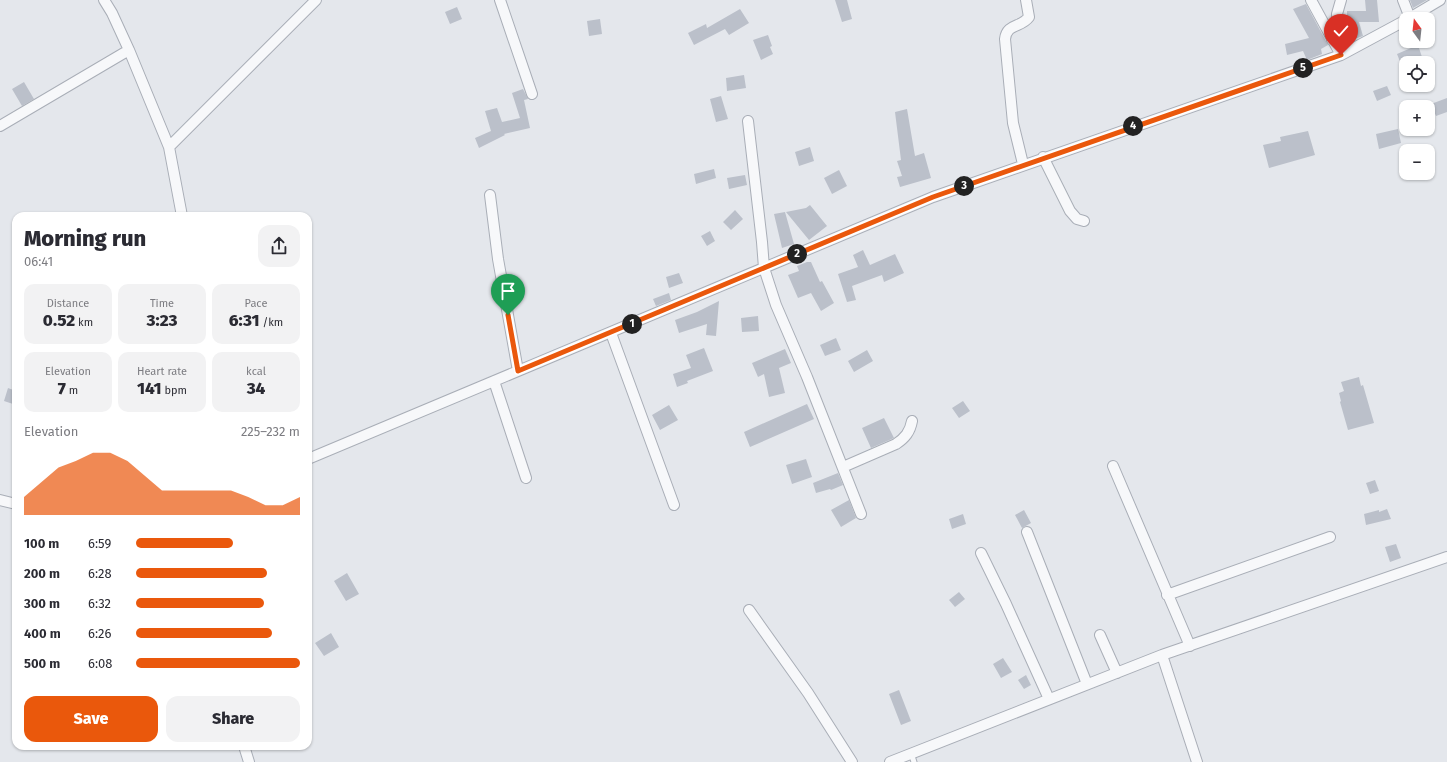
<!DOCTYPE html>
<html lang="en">
<head>
<meta charset="utf-8">
<style>
	body { margin:0; font-family:"Fira Sans",sans-serif; background:#f2f2f3; color:#2b2b33; height:100vh; display:flex; flex-direction:column; font-size:15px; white-space:nowrap }
	* { box-sizing:border-box; margin:0 }
	p { font-size:13px; color:#7c7c81 }
	.icon { flex:none; width:22px; height:22px; fill:none; stroke:currentColor; stroke-width:2; stroke-linecap:round; stroke-linejoin:round }
	.map { position:relative; flex:1; overflow:hidden }
	.drawer { position:absolute; left:12px; top:212px; width:300px; height:538px; display:flex; flex-direction:column; background:#fff; border-radius:12px; box-shadow:0 1px 3px #0004 }
	.drawer>* { flex:none }
	.needle { width:26px; rotate:345deg }
	.controls { position:absolute; left:1399px; top:12px; display:grid; gap:8px }
	.controls a { display:grid; place-items:center; width:36px; height:36px; border-radius:8px; background:#fff; box-shadow:0 1px 3px #0004; font-size:20px }
	.pin { position:absolute; display:grid; place-items:center; width:34px; height:34px; color:#fff; margin:-41px -17px; border-radius:50% 50% 50% 0; rotate:-45deg; box-shadow:0 0 4px #0007 }
	.pin .icon { rotate:45deg }
	.km { position:absolute; width:20px; height:20px; margin:-10px; border-radius:50%; background:#222; color:#fff; font-size:11px; line-height:20px; text-align:center }
	.round { display:grid; place-items:center; flex:none; width:42px; height:42px; border-radius:12px; background:#f2f2f3 }
	.headline { display:flex; align-items:center; justify-content:space-between; height:68px; padding:0 12px }
	h1 { font-size:22px; font-weight:800; line-height:30px }
	.metrics { display:grid; grid-template-columns:repeat(3,1fr); gap:6px; height:68px; padding:4px 12px }
	.metrics div { display:grid; align-content:center; border-radius:10px; background:#f2f2f3; text-align:center }
	.metrics b { font-size:17px; font-weight:800 }
	.metrics small { font-size:11px; font-weight:400 }
	.metrics p { font-size:11px }
	.chart { height:112px; padding:8px 12px }
	.chart p { display:flex; justify-content:space-between }
	.chart svg { width:100%; height:72px; margin-top:4px; fill:#ea580c; opacity:.7 }
	.primary-button { display:flex; gap:8px; margin-top:auto; padding:8px 12px }
	.primary-button a { flex:1; height:46px; border-radius:12px; background:#ea580c; color:#fff; font-size:16px; font-weight:800; line-height:46px; text-align:center }
	.primary-button a+a { background:#f2f2f3; color:#2b2b33 }
	ul { padding:0 12px; list-style:none; font-size:13px }
	li { display:grid; grid-template-columns:64px 48px 1fr; align-items:center; height:30px }
	li i { height:10px; border-radius:5px; background:#ea580c }
	.map>svg:first-child { display:block }
	.building { fill:#bbc0ca }
	.lines { fill:none; stroke-linecap:round; stroke-linejoin:round }
	.service-casing { stroke:#a9aeb7; stroke-width:7 }
	.minor-casing { stroke:#a9aeb7; stroke-width:12 }
	.service { stroke:#f7f8fa; stroke-width:5 }
	.minor { stroke:#f7f8fa; stroke-width:10 }
	.route-casing { stroke:#fff; stroke-width:8 }
	.route { stroke:#ea580c; stroke-width:5 }
</style>
</head>
<body>
<div class="map">
<svg width="1447" height="762" viewBox="0 0 1447 762">
	<rect width="100%" height="100%" fill="#e4e7ec"/>
	<path class="building" d="M 835,0 L 847,0 L 852,19 L 842,22 Z
		M 1365,0 L 1377,0 L 1379,22 L 1359,22 L 1363,36 L 1349,41 L 1347,34 L 1347,11 L 1366,11 Z
		M 1410,0 L 1427,0 L 1413,8 Z
		M 1306,4 L 1328,45 L 1321,49 L 1322,54 L 1307,60 L 1303,51 L 1287,55 L 1285,44 L 1309,38 L 1293,9 Z
		M 457,7 L 462,19 L 450,24 L 445,12 Z
		M 740,9 L 749,23 L 729,35 L 725,29 L 694,45 L 688,33 L 706,24 L 707,28 Z
		M 600,19 L 602,34 L 589,36 L 587,21 Z
		M 768,35 L 772,46 L 770,47 L 773,54 L 761,60 L 753,40 Z
		M 1418,45 L 1424,63 L 1401,64 L 1397,54 Z
		M 744,75 L 746,88 L 727,91 L 726,78 Z
		M 24,82 L 34,99 L 22,106 L 12,89 Z
		M 1387,86 L 1391,95 L 1377,101 L 1373,91 Z
		M 523,89 L 528,99 L 524,100 L 530,128 L 504,134 L 505,135 L 479,148 L 475,138 L 491,131 L 485,111 L 497,108 L 502,122 L 520,118 L 512,93 Z
		M 721,96 L 728,119 L 716,122 L 710,99 Z
		M 1447,98 L 1447,112 L 1436,116 L 1431,104 Z
		M 907,109 L 915,156 L 924,153 L 931,178 L 900,187 L 897,177 L 902,176 L 897,161 L 901,160 L 895,112 Z
		M 1398,129 L 1401,143 L 1379,149 L 1376,134 Z
		M 1308,131 L 1315,155 L 1269,168 L 1263,145 L 1281,141 L 1280,137 Z
		M 810,147 L 814,161 L 799,166 L 795,152 Z
		M 714,169 L 716,178 L 696,184 L 694,174 Z
		M 839,170 L 847,186 L 832,194 L 824,178 Z
		M 745,175 L 747,185 L 729,189 L 727,178 Z
		M 810,205 L 827,226 L 809,240 L 786,212 L 806,208 Z
		M 735,210 L 743,219 L 731,230 L 723,222 Z
		M 785,212 L 794,244 L 782,248 L 774,214 Z
		M 710,231 L 715,241 L 707,246 L 701,236 Z
		M 863,250 L 870,265 L 895,254 L 904,273 L 884,282 L 882,275 L 852,286 L 856,300 L 847,302 L 838,274 L 858,267 L 853,255 Z
		M 807,262 L 811,262 L 820,282 L 822,281 L 834,303 L 821,311 L 811,293 L 798,298 L 788,275 L 799,271 L 797,266 Z
		M 679,273 L 683,283 L 669,288 L 666,277 Z
		M 669,293 L 671,300 L 656,306 L 653,299 Z
		M 719,301 L 716,336 L 706,335 L 707,324 L 679,333 L 675,320 L 697,312 Z
		M 758,316 L 759,331 L 742,332 L 741,318 Z
		M 836,338 L 841,350 L 825,356 L 820,345 Z
		M 704,348 L 713,371 L 687,381 L 688,383 L 677,387 L 673,374 L 691,368 L 686,355 Z
		M 785,349 L 791,363 L 779,368 L 785,393 L 769,397 L 764,374 L 758,377 L 752,363 Z
		M 867,350 L 873,361 L 854,372 L 848,361 Z
		M 1359,377 L 1361,386 L 1363,385 L 1374,423 L 1348,430 L 1340,402 L 1341,401 L 1339,393 L 1344,391 L 1341,382 Z
		M 8,388 L 16,391 L 16,405 L 4,401 Z
		M 963,401 L 970,411 L 959,418 L 952,408 Z
		M 807,404 L 814,419 L 750,447 L 744,432 Z
		M 669,405 L 678,420 L 660,430 L 652,415 Z
		M 884,418 L 894,438 L 871,448 L 862,428 Z
		M 806,459 L 812,477 L 792,484 L 786,465 Z
		M 838,473 L 843,485 L 831,490 L 830,489 L 816,493 L 813,483 Z
		M 1375,480 L 1379,491 L 1370,494 L 1366,483 Z
		M 849,500 L 856,518 L 841,527 L 831,510 Z
		M 1387,509 L 1391,519 L 1366,525 L 1364,514 L 1379,510 L 1379,512 Z
		M 1024,510 L 1031,523 L 1022,528 L 1015,515 Z
		M 963,514 L 966,524 L 952,529 L 949,519 Z
		M 1396,544 L 1401,558 L 1390,562 L 1385,547 Z
		M 347,573 L 359,594 L 346,601 L 334,581 Z
		M 959,592 L 965,599 L 955,607 L 949,600 Z
		M 331,633 L 339,647 L 324,656 L 315,643 Z
		M 1003,658 L 1012,672 L 1001,678 L 993,664 Z
		M 1026,675 L 1031,685 L 1024,689 L 1018,680 Z
		M 899,690 L 911,721 L 901,725 L 889,694 Z"/>
	<g class="lines">
		<defs>
			<path id="service" d="M 911,753 L 914,762"/>
			<path id="minor" d="M 104,0 L 112,13 L 129,50 L 169,147 L 182,216
				M 500,0 L 532,94
				M 1311,0 L 1341,55
				M 1403,0 L 1410,18
				M 1408,19 L 1440,0
				M 1332,40 L 1338,27 L 1337,14 L 1341,0
				M 748,121 L 762,242 L 764,268 L 776,305 L 807,377 L 861,514
				M 0,126 L 129,50
				M 169,147 L 316,0
				M 1043,157 L 1070,211 L 1077,219 L 1084,221
				M 1023,164 L 1013,123 L 1005,39 C 1007,23 1021,28 1029,17 L 1026,0
				M 490,195 L 498,259 L 518,371
				M 611,333 L 674,505
				M 494,381 L 526,478
				M 308,459 L 933,197 L 1341,55 L 1406,20
				M 1113,466 L 1190,646
				M 843,467 L 896,444 C 905,438 910,432 912,421
				M 0,500 L 16,504
				M 1027,532 L 1087,684
				M 981,553 L 1006,604 L 1049,699
				M 1167,595 L 1330,537
				M 749,610 L 808,693 L 852,762
				M 1100,635 L 1117,673
				M 1162,655 L 1197,762
				M 244,746 L 249,762
				M 890,762 L 1162,655 L 1447,557"/>
		</defs>
		<use href="#service" class="service-casing"/>
		<use href="#minor" class="minor-casing"/>
		<use href="#service" class="service"/>
		<use href="#minor" class="minor"/>
	</g>
	<g class="lines">
		<defs>
			<path id="route" d="M 508,315 L 518,371 L 933,197 L 1341,55"/>
		</defs>
		<use href="#route" class="route-casing"/>
		<use href="#route" class="route"/>
	</g>
</svg>
<div class="controls">
<a><svg class="needle" viewBox="-14 -14 28 28"><path d="M0-13l5 13h-10z" fill="#e53935"/><path d="M0 13l5-13h-10z" fill="#7c7c81"/></svg></a>
<a><svg class="icon" aria-label="locate" viewBox="0 0 24 24"><circle cx="12" cy="12" r="6"/><path d="M12 2v4M12 18v4M2 12h4M18 12h4"/></svg></a>
<a>+</a>
<a>−</a>
</div>
<div class="pin" style="left:508px;top:315px;background:#1e9e55"><svg class="icon" aria-label="arrive" viewBox="0 0 24 24"><path d="M6 21V4h12l-3 4 3 4H6"/></svg></div>
<div class="pin" style="left:1341px;top:55px;background:#d93025"><svg class="icon" aria-label="check" viewBox="0 0 24 24"><path d="M5 12l5 5 9-10"/></svg></div>
<b class="km" style="left:632px;top:324px">1</b>
<b class="km" style="left:797px;top:254px">2</b>
<b class="km" style="left:964px;top:186px">3</b>
<b class="km" style="left:1133px;top:126px">4</b>
<b class="km" style="left:1303px;top:68px">5</b>
<section class="drawer">
<div class="headline"><div><h1>Morning run</h1><p>06:41</p></div><a class="round"><svg class="icon" aria-label="share" viewBox="0 0 24 24"><path d="M12 15V3M7 8l5-5 5 5M5 13v7h14v-7"/></svg></a></div>
<div class="metrics">
<div><p>Distance</p><b>0.52<small> km</small></b></div>
<div><p>Time</p><b>3:23</b></div>
<div><p>Pace</p><b>6:31<small> /km</small></b></div>
</div>
<div class="metrics">
<div><p>Elevation</p><b>7<small> m</small></b></div>
<div><p>Heart rate</p><b>141<small> bpm</small></b></div>
<div><p>kcal</p><b>34</b></div>
</div>
<div class="chart"><p><span>Elevation</span>225–232 m</p>
<svg viewBox="0 0 160 44" preserveAspectRatio="none"><path d="M0 44V33L10 24L20 15L30 11L40 6L50 6L60 11L70 20L80 29L90 29L100 29L110 29L120 29L130 33L140 38L150 38L160 33V44z"/></svg>
</div>
<ul>
<li><b>100 m</b>6:59<i style="width:59%"></i></li>
<li><b>200 m</b>6:28<i style="width:80%"></i></li>
<li><b>300 m</b>6:32<i style="width:78%"></i></li>
<li><b>400 m</b>6:26<i style="width:83%"></i></li>
<li><b>500 m</b>6:08<i style="width:100%"></i></li>
</ul>
<div class="primary-button"><a>Save</a><a>Share</a></div>
</section>
</div>
</body>
</html>
